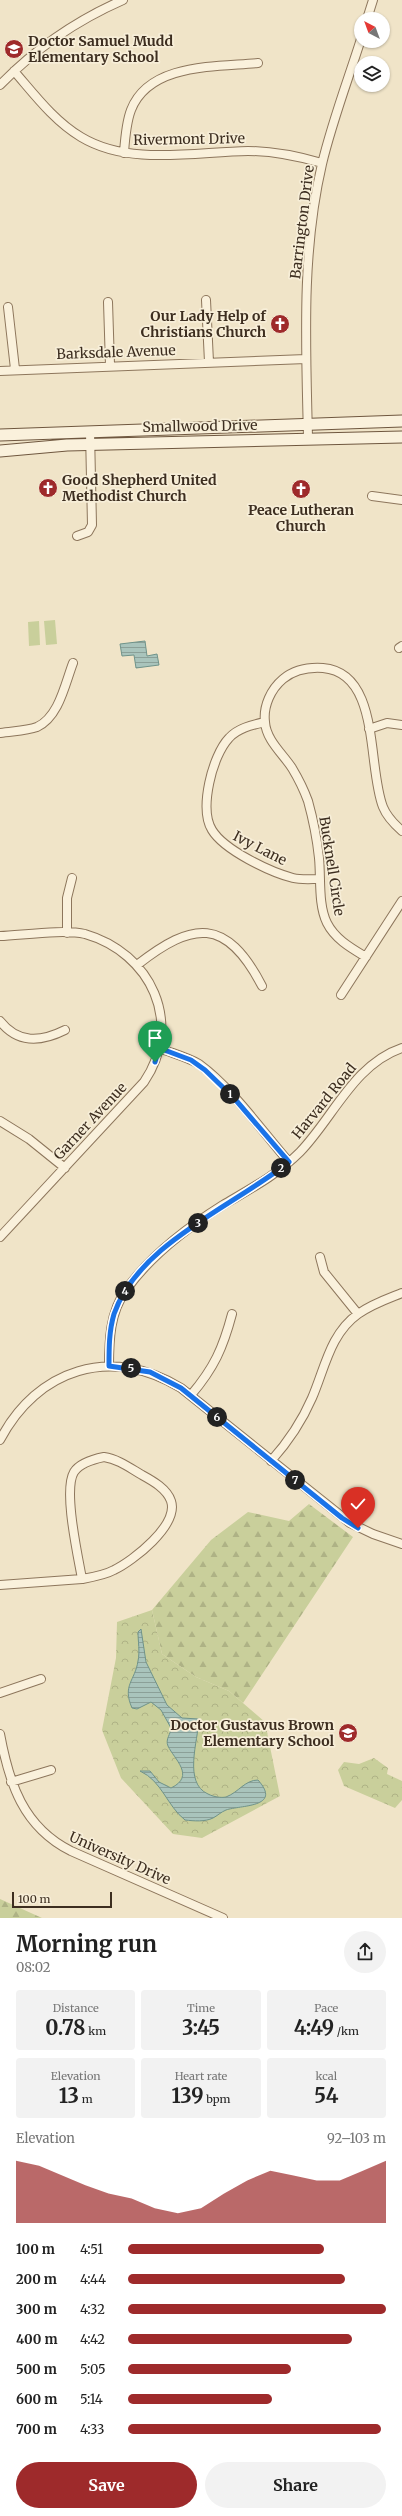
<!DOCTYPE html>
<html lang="en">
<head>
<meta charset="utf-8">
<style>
	body { margin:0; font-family:Merriweather,serif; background:#f2f2f2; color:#222; height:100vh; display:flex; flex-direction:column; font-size:15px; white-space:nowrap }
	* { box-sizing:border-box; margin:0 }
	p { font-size:13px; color:#767676 }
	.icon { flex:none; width:22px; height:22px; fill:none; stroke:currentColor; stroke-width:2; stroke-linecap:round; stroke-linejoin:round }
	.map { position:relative; height:1918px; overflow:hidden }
	.drawer { display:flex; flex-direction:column; background:#fff; flex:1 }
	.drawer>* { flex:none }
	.needle { width:26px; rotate:319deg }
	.buttons { position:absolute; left:354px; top:12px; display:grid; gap:8px }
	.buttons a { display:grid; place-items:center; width:36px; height:36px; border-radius:50%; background:#fff; box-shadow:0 1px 3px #0004; font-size:20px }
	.scale { position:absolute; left:12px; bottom:10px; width:100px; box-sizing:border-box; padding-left:4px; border:2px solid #3d2e20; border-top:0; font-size:11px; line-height:14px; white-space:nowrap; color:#3d2e20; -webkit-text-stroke:3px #f7eed8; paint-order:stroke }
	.pin { position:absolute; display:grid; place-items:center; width:34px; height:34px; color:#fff; margin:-41px -17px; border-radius:50% 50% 50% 0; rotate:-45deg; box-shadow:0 0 4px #0007 }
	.pin .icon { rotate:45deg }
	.km { position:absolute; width:20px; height:20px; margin:-10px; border-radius:50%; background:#222; color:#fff; font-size:11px; line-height:20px; text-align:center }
	.round { display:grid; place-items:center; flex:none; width:42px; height:42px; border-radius:21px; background:#f2f2f2 }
	.headline { display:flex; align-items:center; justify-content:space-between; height:68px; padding:0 16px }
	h1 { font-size:22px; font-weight:700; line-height:30px }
	.stats { display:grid; grid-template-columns:repeat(3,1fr); gap:6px; height:68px; padding:4px 16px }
	.stats div { display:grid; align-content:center; border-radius:4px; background:#f2f2f2; text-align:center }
	.stats b { font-size:20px; font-weight:700 }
	.stats small { font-size:11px; font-weight:400 }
	.stats p { font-size:11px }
	.chart { height:112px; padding:8px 16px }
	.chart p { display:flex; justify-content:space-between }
	.chart svg { width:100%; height:72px; margin-top:4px; fill:#9e2a2b; opacity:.7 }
	.button { display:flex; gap:8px; margin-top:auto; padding:8px 16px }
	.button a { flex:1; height:46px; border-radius:24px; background:#9e2a2b; color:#fff; font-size:16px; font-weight:700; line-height:46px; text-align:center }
	.button a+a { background:#f2f2f2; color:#222 }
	ul { padding:0 16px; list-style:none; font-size:13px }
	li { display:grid; grid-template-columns:64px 48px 1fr; align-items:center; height:30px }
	li i { height:10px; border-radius:5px; background:#9e2a2b }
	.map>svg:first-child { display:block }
	.forest { fill:url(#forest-firs) }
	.park { fill:url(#park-crowns) }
	.pitch { fill:#c9cf9b }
	.water { fill:url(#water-rules); stroke:#6f938a }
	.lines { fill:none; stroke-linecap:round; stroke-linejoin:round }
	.minor-casing { stroke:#8d765c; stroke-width:10 }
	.secondary-casing { stroke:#6f573f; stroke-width:13 }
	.minor { stroke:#faf1dc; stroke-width:8 }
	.secondary { stroke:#faf1dc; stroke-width:11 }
	.route-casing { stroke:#fff; stroke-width:8 }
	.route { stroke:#1a73e8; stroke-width:5 }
	.labels { text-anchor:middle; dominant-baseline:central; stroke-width:3.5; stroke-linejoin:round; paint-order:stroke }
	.poi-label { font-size:14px; font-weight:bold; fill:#3d2e20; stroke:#f7eed8; text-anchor:start }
	.street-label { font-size:14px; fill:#3d2e20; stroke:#f7eed8 }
</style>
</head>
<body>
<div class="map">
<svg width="402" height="1918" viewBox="0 0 402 1918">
	<defs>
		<pattern id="forest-firs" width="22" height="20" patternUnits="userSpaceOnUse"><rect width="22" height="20" fill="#c9cf9b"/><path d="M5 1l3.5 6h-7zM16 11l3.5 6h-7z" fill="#aeb285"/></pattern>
		<pattern id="park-crowns" width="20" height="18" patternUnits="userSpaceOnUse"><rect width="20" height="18" fill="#c9cf9b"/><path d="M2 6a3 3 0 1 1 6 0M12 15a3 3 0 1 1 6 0" fill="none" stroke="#aeb285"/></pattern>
		<pattern id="water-rules" width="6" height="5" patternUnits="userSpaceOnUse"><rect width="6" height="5" fill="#a9c4bc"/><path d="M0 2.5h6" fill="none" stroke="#8ba098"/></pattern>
	</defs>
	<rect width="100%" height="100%" fill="#f0e4c8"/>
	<path class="forest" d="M 309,1504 L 353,1537 L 243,1703 L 229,1691 L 196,1677 L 162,1654 L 152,1610 L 211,1540 L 248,1512 L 289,1521 Z
		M 0,1899 L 42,1918 L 0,1918 Z"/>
	<path class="park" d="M 152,1610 L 162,1654 L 196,1677 L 229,1691 L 265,1722 L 280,1796 L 202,1838 L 173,1834 L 121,1778 L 102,1730 L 116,1658 L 117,1622 Z
		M 374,1758 L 388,1768 L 387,1774 L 402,1781 L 402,1800 L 395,1808 L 344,1786 L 338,1770 L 344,1762 L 359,1764 Z"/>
	<path class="pitch" d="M 55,620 L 57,644 L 46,645 L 44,621 Z
		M 39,621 L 40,645 L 29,646 L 28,622 Z"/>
	<path class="water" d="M 145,641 L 147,656 L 157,654 L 159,665 L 136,668 L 134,655 L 122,656 L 120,644 Z
		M 141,1629 L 146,1662 L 167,1705 L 182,1718 L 199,1719 C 198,1741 183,1783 208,1794 C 214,1797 221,1798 226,1797 C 239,1792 245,1780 258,1780 C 283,1808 240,1805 226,1810 C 221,1812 217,1816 213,1818 C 205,1822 194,1821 185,1820 C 167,1806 162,1781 140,1771 L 150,1771 L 159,1782 L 171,1788 C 196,1776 174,1759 168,1746 C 165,1739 171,1734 171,1728 L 161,1710 L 151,1702 L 137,1709 L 132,1708 C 122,1685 135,1681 138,1661 C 140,1652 138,1641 138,1632 Z"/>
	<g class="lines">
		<defs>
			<path id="minor" d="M 367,19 L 373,0
				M 14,71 C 34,94 54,121 81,137 C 129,166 193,152 248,151 C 273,151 297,156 322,163
				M 0,85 C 36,48 75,21 123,0
				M 124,153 C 125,139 126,123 131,110 C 149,63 216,67 258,63
				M 206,300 L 209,362
				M 108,302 L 110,365
				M 8,307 L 15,369
				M 0,371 L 306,359
				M 308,438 C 306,346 301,254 322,164 C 332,122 348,80 361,39
				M 372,496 L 402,500
				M 77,536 L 88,532 L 92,525 L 90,432
				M 399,648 L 402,646
				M 265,722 C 252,725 238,728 229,738 C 212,756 199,809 212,830 C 224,850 270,872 293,878 C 301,880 311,879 320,879
				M 369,729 L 387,723 L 402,725
				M 0,733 C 12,731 26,731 37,727 C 59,717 65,684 73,663
				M 67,933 L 67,898 L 72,878
				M 0,936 C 23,935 64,929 85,934 C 151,953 184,1023 144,1082 L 0,1237
				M 366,957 C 351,948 335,939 327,923 C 318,905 321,878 319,858 C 317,839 313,819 308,801 C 304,790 298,778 292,768 C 283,754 266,740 265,722 C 263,706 271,689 283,679 C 294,670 308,667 323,668 C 381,673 367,767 383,807 C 387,817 394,824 402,831
				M 137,965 C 193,921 226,917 262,986
				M 341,995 L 402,901
				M 0,1021 C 18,1044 41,1042 65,1030
				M 159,1048 C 171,1053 187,1057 199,1064 C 232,1088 262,1131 289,1162
				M 0,1121 L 29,1139 L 65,1168
				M 320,1257 L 324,1272 L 358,1314
				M 109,1366 C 109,1340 110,1312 126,1290 C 150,1256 188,1227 223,1205 C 250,1189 277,1175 300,1152 C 333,1118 354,1064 402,1048
				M 191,1395 C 214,1368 223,1348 232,1314
				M 0,1440 C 37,1369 111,1345 181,1388 L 350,1523 L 373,1534 L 402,1544
				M 104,1457 C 118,1459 130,1468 142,1475 C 153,1481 167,1489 171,1501 C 179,1525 133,1561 114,1570 C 105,1575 93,1577 82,1579 C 78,1556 63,1490 74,1472 C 80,1463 94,1459 104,1457 Z
				M 271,1461 C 288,1442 302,1421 312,1398 C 325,1368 330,1334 358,1314 C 372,1304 387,1299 402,1293
				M 0,1585 L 82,1579
				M 0,1693 L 41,1679
				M 0,1734 C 9,1783 23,1827 71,1851 L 223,1918
				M 11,1782 L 51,1770"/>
			<path id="secondary" d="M 0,435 L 402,421
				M 0,451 L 67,445 L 402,437"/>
		</defs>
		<use href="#minor" class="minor-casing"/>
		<use href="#secondary" class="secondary-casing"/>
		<use href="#minor" class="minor"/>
		<use href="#secondary" class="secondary"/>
	</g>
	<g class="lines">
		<defs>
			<path id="route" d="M 155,1062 L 159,1048 L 191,1060 L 205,1070 L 234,1098 L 289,1162 C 234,1206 138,1244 114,1314 C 109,1331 109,1348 109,1366 L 150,1372 L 181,1388 L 342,1518 L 358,1528"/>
		</defs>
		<use href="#route" class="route-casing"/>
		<use href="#route" class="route"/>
	</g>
	<defs>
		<symbol id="school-disc" viewBox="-11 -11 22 22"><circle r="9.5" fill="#9e2a2b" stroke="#f7eed8"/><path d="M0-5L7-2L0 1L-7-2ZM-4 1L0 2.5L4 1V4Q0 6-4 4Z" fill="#fff"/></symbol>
		<symbol id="church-disc" viewBox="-11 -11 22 22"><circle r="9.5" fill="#9e2a2b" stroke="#f7eed8"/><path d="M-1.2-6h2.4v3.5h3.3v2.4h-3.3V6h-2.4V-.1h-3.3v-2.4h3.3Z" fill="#fff"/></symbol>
	</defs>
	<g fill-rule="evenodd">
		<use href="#school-disc" x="3" y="38" width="22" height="22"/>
		<use href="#church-disc" x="269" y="313" width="22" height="22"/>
		<use href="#church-disc" x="37" y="477" width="22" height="22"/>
		<use href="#church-disc" x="290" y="478" width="22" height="22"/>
		<use href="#school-disc" x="337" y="1722" width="22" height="22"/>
	</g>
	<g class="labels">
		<g class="poi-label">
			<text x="28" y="41">Doctor Samuel Mudd<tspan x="28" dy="16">Elementary School</tspan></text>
			<text x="266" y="316" text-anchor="end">Our Lady Help of<tspan x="266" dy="16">Christians Church</tspan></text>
			<text x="62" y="480">Good Shepherd United<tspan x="62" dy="16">Methodist Church</tspan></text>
			<text x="301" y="510" text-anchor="middle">Peace Lutheran<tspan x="301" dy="16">Church</tspan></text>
			<text x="334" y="1725" text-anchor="end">Doctor Gustavus Brown<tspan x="334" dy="16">Elementary School</tspan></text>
		</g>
		<g class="street-label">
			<text transform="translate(189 139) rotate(-1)">Rivermont Drive</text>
			<text transform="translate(302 222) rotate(-83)">Barrington Drive</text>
			<text transform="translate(116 352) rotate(-2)">Barksdale Avenue</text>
			<text transform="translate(200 426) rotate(-1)">Smallwood Drive</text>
			<text transform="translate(260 848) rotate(27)">Ivy Lane</text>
			<text transform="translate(332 866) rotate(81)">Bucknell Circle</text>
			<text transform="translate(324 1101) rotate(-51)">Harvard Road</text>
			<text transform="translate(90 1121) rotate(-47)">Garner Avenue</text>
			<text transform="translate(120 1858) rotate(24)">University Drive</text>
		</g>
	</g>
</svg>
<div class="buttons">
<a><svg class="needle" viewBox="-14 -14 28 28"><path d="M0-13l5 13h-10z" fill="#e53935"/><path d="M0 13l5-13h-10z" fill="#767676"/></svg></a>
<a><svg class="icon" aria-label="layers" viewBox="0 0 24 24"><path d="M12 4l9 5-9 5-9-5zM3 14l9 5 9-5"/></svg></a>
</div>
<div class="scale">100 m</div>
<div class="pin" style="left:155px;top:1062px;background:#1e9e55"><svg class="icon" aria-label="arrive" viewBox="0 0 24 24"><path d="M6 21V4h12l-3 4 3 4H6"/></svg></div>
<div class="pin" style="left:358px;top:1528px;background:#d93025"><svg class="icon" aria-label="check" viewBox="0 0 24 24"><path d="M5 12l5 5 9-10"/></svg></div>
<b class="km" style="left:230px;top:1094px">1</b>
<b class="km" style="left:281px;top:1168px">2</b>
<b class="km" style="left:198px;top:1223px">3</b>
<b class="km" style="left:125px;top:1291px">4</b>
<b class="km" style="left:131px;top:1368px">5</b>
<b class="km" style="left:217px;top:1417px">6</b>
<b class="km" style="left:295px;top:1480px">7</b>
</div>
<section class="drawer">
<div class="headline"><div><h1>Morning run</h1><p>08:02</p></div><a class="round"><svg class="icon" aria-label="share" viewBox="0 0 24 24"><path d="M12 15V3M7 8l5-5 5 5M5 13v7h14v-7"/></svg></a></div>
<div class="stats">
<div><p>Distance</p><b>0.78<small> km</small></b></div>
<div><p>Time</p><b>3:45</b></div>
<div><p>Pace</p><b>4:49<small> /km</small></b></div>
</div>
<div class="stats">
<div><p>Elevation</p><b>13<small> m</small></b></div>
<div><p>Heart rate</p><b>139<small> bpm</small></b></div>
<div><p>kcal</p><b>54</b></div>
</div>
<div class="chart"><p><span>Elevation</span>92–103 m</p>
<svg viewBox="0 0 160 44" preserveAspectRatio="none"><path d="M0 44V6L10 9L20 15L30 21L40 26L50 29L60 35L70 38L80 35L90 26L100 18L110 12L120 15L130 18L140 18L150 12L160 6V44z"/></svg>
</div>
<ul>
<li><b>100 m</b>4:51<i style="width:76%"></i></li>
<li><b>200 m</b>4:44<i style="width:84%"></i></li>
<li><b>300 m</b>4:32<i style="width:100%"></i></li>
<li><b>400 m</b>4:42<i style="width:87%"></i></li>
<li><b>500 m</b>5:05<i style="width:63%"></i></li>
<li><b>600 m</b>5:14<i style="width:56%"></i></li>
<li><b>700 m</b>4:33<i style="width:98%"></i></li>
</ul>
<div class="button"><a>Save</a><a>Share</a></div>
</section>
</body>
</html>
